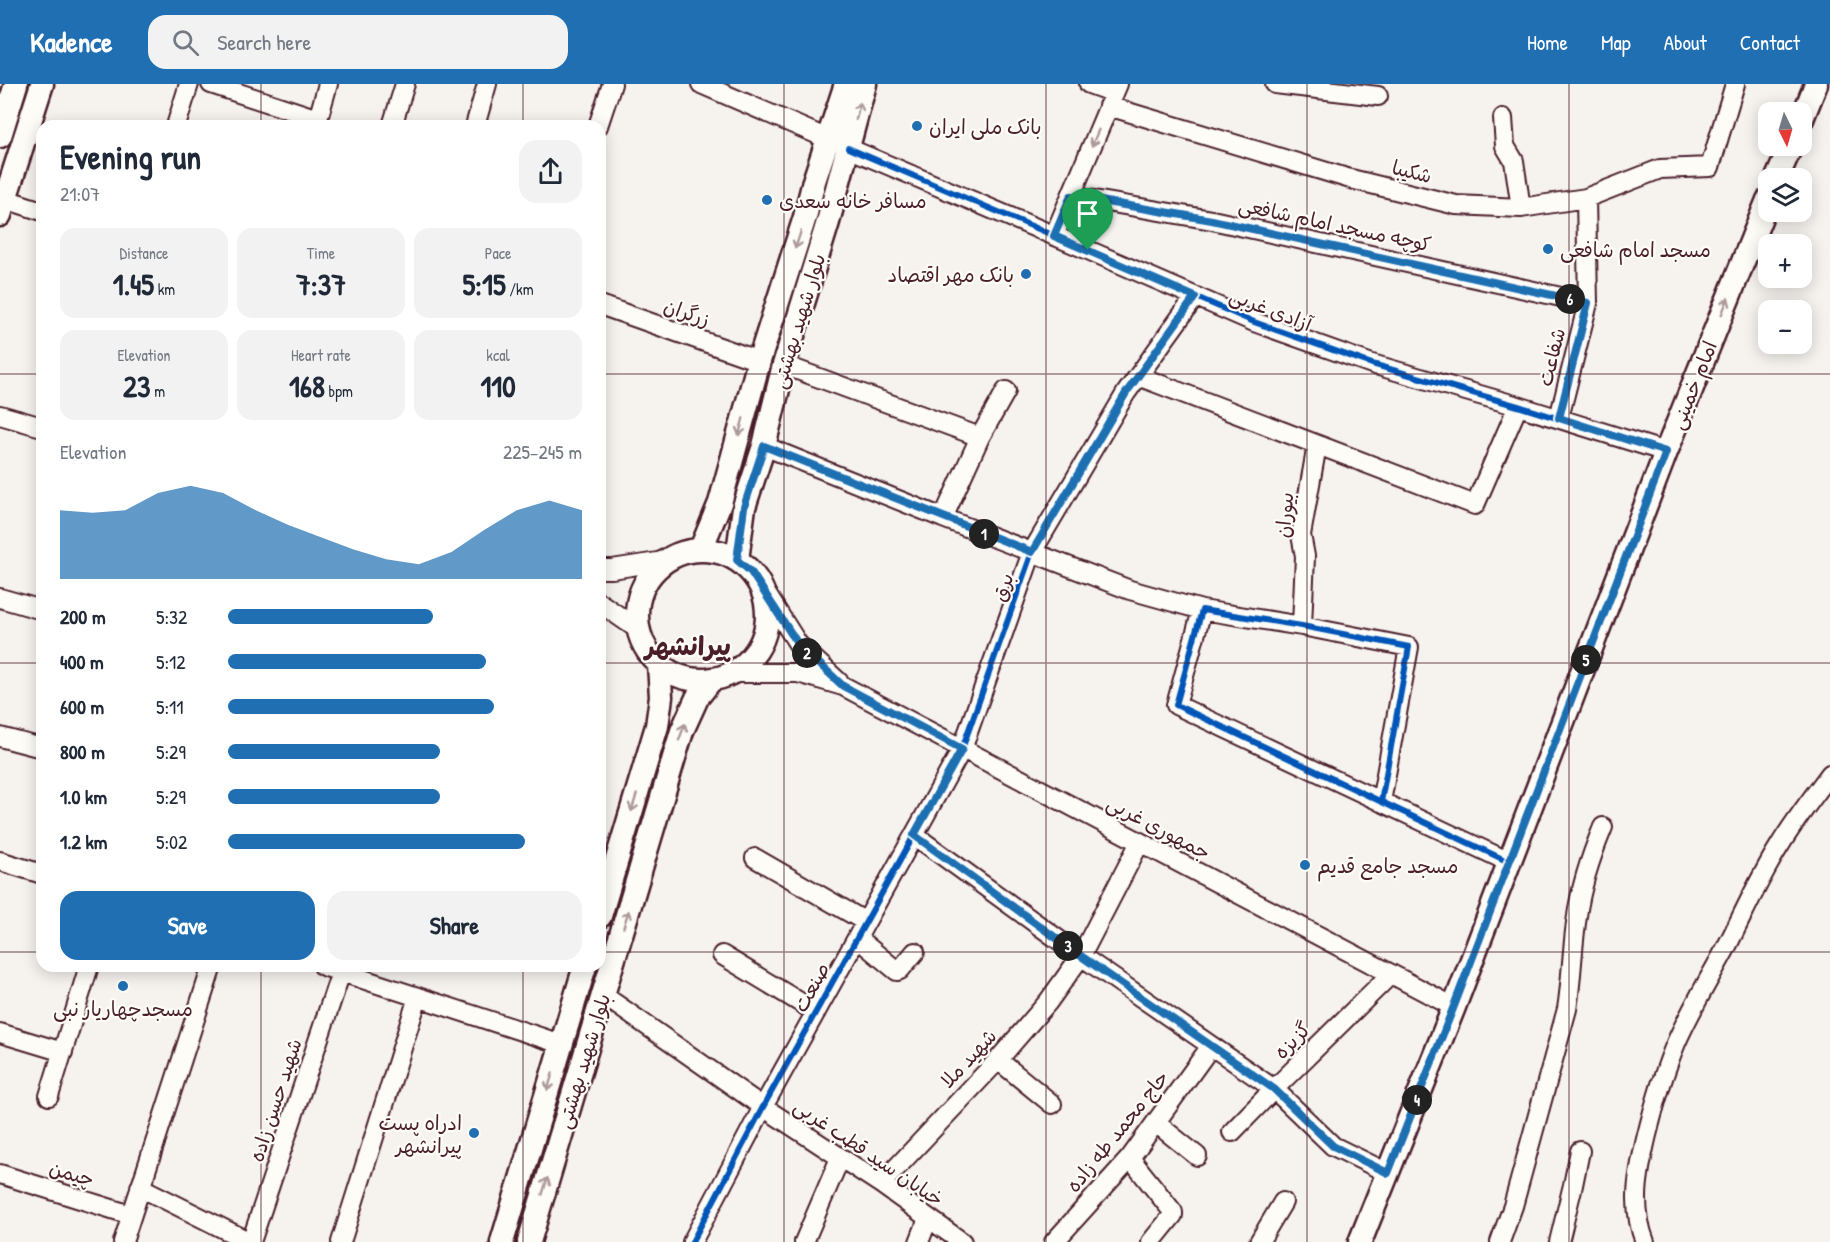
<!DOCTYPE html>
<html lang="en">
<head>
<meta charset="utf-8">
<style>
	body { margin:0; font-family:"Patrick Hand","Playpen Sans Arabic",sans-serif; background:#f2f2f3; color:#1f2937; height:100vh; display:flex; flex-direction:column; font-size:22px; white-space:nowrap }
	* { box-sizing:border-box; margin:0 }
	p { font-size:20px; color:#747a83 }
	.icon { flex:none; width:33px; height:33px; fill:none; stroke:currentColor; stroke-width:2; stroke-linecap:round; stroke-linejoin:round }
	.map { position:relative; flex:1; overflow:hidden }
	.sheet { position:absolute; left:36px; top:36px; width:570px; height:852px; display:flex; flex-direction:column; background:#fff; border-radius:18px; box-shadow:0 3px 15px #0003 }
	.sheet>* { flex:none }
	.needle { width:39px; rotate:175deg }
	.controls { position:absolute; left:1758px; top:18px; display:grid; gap:12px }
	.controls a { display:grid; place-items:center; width:54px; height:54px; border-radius:12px; background:#fff; box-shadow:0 3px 15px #0003; font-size:30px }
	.pin { position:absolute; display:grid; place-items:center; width:51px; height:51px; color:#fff; margin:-62px -26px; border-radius:50% 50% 50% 0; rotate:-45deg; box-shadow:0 0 6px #0007 }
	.pin .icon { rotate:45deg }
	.km { position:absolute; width:30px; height:30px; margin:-15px; border-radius:50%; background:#222; color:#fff; font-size:16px; line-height:30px; text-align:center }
	.round { display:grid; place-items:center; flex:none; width:63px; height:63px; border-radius:18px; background:#f2f2f3 }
	.overview { display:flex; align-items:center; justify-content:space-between; height:102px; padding:0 24px }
	h1 { font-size:33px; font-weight:700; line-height:45px }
	.metrics { display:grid; grid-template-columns:repeat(3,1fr); gap:9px; height:102px; padding:6px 24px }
	.metrics div { display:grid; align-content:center; border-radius:15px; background:#f2f2f3; text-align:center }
	.metrics b { font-size:30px; font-weight:700 }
	.metrics small { font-size:16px; font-weight:400 }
	.metrics p { font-size:16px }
	.chart { height:168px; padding:12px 24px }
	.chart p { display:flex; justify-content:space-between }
	.chart svg { width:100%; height:108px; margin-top:6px; fill:#1f6fb2; opacity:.7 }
	.primary-button { display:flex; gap:12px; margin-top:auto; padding:12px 24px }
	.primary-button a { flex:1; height:69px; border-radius:18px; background:#1f6fb2; color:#fff; font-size:24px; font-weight:700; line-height:69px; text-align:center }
	.primary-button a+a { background:#f2f2f3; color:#1f2937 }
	ul { padding:0 24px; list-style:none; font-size:20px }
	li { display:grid; grid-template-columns:96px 72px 1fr; align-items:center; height:45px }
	li i { height:15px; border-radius:8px; background:#1f6fb2 }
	header { display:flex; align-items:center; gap:36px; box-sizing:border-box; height:84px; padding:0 30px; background:#1f6fb2; color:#fff }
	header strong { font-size:28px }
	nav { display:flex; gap:33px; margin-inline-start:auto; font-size:21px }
	.search { width:420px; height:54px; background:#f2f2f3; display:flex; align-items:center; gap:15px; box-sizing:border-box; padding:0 21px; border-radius:18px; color:#747a83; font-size:22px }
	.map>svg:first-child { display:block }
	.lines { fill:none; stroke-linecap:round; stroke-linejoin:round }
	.minor-casing { stroke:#4a1f2b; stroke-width:22 }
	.major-casing { stroke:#4a1f2b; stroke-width:27 }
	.minor { stroke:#fdfcf7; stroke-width:18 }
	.major { stroke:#fdfcf7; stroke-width:22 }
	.cycleway-casing { stroke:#fdfcf7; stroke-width:10 }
	.cycleway { stroke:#0057b8; stroke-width:6 }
	.oneway { stroke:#ac999b }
	.route-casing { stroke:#fff; stroke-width:12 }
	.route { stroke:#1f6fb2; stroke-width:8 }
	.grid { fill:none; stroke:#4a1f2b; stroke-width:1.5; stroke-opacity:0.55 }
	.poi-dot { fill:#1f6fb2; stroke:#fdfcf7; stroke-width:2 }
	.labels { text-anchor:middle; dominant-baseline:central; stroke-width:4.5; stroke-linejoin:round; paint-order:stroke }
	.poi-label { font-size:20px; fill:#4a1f2b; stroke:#fdfcf7; text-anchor:start }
	.street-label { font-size:20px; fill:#4a1f2b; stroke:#fdfcf7 }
	.district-label { font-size:26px; font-weight:bold; fill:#4a1f2b; stroke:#fdfcf7 }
</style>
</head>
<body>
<header>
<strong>Kadence</strong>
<div class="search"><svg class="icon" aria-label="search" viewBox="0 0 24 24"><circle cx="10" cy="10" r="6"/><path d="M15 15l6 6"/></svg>Search here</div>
<nav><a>Home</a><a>Map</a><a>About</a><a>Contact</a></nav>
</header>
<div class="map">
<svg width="1830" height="1158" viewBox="0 0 1830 1158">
	<rect width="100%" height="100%" fill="#f6f3ef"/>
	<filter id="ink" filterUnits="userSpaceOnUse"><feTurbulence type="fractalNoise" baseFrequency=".0167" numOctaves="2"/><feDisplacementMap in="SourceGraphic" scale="12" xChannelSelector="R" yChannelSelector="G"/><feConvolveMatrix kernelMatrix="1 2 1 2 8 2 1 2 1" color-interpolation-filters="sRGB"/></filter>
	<g filter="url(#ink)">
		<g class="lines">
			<defs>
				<path id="minor" d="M 211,0 L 318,35
					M 701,0 L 828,55
					M 1089,0 L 1114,9
					M 1275,0 L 1378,12
					M 1108,22 L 1347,94 L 1456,121 L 1521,124 L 1586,114 L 1660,85 L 1710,83 L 1735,0
					M 1503,34 L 1505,62 L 1514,77 L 1521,124
					M 176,42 L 189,0
					M 316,42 L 328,0
					M 392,42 L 405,0
					M 475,42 L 487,0
					M 598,42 L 612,0
					M 848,64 L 1088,166 L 1254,238 L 1372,280 L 1518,322 L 1666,368
					M 1071,112 L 1212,136 L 1588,219
					M 5,115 L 42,127
					M 1054,152 L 1118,0
					M 600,221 L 759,277
					M 1138,292 L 1475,421 L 1518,322
					M 0,331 L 42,343
					M 1559,334 L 1588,219 L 1586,114
					M 980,353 L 1006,307
					M 764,362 L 943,434 L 980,353 L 784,281
					M 943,434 L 1130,506 L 1202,526
					M 600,485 L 612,485 L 664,477
					M 762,503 L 798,560 L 840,599
					M 0,514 L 42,526
					M 600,519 L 639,546
					M 1302,542 L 1305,472 L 1301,451 L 1317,361
					M 730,589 L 798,589 L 843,602 L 1454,923
					M 0,653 L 42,664
					M 1381,718 L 1409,563 L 1302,542 L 1202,526 L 1176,621 L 1509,778
					M 1140,758 L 1081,872 L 1274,1005 L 1232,1048
					M 755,774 L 866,838
					M 0,777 L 42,790
					M 857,854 L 897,887 L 900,886 L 915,868
					M 722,871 L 816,928
					M 323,882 L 561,960
					M 603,911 L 763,1023 L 881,1100 L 962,1158
					M 0,949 L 63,968
					M 998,976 L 1052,1020
					M 49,1012 L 89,882
					M 1156,1039 L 1197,1072
					M 1130,1074 L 1173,1128 L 1173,1131 L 1151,1158
					M 1388,1089 L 1333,1062 L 1274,1005 L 1391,890
					M 0,1090 L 131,1131
					M 881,1100 L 998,976 L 1048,918 L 1081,872 L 914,751
					M 140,1103 L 250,1158
					M 123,1158 L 212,882
					M 251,1158 L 343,882
					M 341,1158 L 418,913
					M 692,1158 L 763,1023 L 962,665 L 1032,468 L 1126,309 L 1195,213
					M 804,1158 L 840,1074
					M 919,1158 L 928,1135
					M 1054,1158 L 1130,1074 L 1211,962
					M 1259,1158 L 1283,1118
					M 1500,1158 L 1513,1122 L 1567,925 C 1572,894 1572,863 1577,832 C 1581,801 1591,772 1603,743
					M 1559,1158 L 1573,1101 L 1580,1067
					M 1645,1158 C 1631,1123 1638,1090 1646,1055 C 1654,1022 1663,990 1676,959 C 1690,927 1708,897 1725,866 C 1743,831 1759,794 1780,761 C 1795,736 1813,713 1830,690"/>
				<path id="major" d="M 1802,35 L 1816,0
					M 0,52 L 16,0
					M 1777,94 L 1791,62
					M 0,131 L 42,0
					M 701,465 L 720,419 L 759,277 L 805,133 L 814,97 L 846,0
					M637 531a65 65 0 1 1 130 0a65 65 0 1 1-130 0Z
					M 737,476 L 744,423 L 764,362 L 784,281 L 828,138 L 865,0
					M 600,832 L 657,642 L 661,613 L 659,580
					M 502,1158 L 585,882
					M 529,1158 L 682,647 L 697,614 L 712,595
					M 1360,1158 L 1454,923 L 1666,368 L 1768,116"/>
			</defs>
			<use href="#minor" class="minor-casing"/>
			<use href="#major" class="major-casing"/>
			<use href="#minor" class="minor"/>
			<use href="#major" class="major"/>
			<defs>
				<path id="cycleway" d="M 848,64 L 1088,166 L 1254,238 L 1372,280 L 1518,322 L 1666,368
					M 1381,718 L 1409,563 L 1302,542 L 1202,526 L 1176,621 L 1509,778
					M 692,1158 L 763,1023 L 962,665 L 1032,468 L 1126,309 L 1195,213"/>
			</defs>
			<use href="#cycleway" class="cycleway-casing"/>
			<use href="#cycleway" class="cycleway"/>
		</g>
		<defs><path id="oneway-shaft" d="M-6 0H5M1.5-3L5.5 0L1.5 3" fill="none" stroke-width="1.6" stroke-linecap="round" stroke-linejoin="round" transform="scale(1.5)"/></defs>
		<g class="oneway">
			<use href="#oneway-shaft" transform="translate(858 27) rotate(-76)"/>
			<use href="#oneway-shaft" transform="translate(1095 54) rotate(113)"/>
			<use href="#oneway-shaft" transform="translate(798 156) rotate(108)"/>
			<use href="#oneway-shaft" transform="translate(1725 222) rotate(-68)"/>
			<use href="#oneway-shaft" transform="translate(741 343) rotate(105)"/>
			<use href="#oneway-shaft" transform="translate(682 648) rotate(-70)"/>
			<use href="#oneway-shaft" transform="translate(634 719) rotate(107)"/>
			<use href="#oneway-shaft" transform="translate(626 835) rotate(-73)"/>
			<use href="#oneway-shaft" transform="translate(550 998) rotate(107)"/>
			<use href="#oneway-shaft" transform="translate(545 1102) rotate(-73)"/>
		</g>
	</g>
	<g class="lines" filter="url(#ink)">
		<defs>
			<path id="route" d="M 1071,112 L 1212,136 L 1588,219 L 1559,334 L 1666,368 L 1454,922 L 1388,1089 L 1333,1062 L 1274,1005 L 1081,872 L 914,751 L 962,665 L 843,602 L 798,560 L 751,488 L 737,476 L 744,423 L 764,362 L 1032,468 L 1126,309 L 1195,213 L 1054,152 Z"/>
		</defs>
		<use href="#route" class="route-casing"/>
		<use href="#route" class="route"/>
	</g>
	<path class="grid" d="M 261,0 L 261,42M 523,0 L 523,42M 784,0 L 784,1158M 1046,0 L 1046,1158M 1307,0 L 1307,1158M 1569,0 L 1569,1158M 0,290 L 42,290M 600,290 L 1830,290M 0,579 L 42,579M 600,579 L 1830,579M 0,868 L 42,868M 600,868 L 1830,868M 261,882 L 261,1158M 523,882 L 523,1158"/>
	<g class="poi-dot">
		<circle cx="917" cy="42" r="6"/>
		<circle cx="767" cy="116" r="6"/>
		<circle cx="1548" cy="165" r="6"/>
		<circle cx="1026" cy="190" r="6"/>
		<circle cx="1305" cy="781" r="6"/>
		<circle cx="123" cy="902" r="6"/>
		<circle cx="474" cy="1049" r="6"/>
	</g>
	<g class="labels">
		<g class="poi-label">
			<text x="929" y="42">بانک ملی ایران</text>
			<text x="779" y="116">مسافر خانه سعدی</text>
			<text x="1560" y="165">مسجد امام شافعی</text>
			<text x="1014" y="190" text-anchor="end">بانک مهر اقتصاد</text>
			<text x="1317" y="781">مسجد جامع قدیم</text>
			<text x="123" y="924" text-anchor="middle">مسجدچهاریار نبی</text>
			<text x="462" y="1038" text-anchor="end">ادراه پست<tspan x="462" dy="23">پیرانشهر</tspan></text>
		</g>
		<g class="street-label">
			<text transform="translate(1412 87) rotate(14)">شکیبا</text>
			<text transform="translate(1335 140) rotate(12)">کوچه مسجد امام شافعی</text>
			<text transform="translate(1271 225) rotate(21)">آزادی غربی</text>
			<text transform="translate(687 228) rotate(19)">زرگران</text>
			<text transform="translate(798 237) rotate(-73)">بلوار شهید بهشتی</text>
			<text transform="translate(1551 273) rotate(-76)">شفاعت</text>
			<text transform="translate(1693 301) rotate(-68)">امام خمینی</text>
			<text transform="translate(1284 431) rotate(-85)">بیوران</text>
			<text transform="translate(1002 503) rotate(-70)">برق</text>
			<text transform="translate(1159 743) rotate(28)">جمهوری غربی</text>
			<text transform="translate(811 903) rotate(-61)">صنعت</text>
			<text transform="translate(1292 956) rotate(-45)">گزیزه</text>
			<text transform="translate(968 974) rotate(-47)">شهید ملا</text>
			<text transform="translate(583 977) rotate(-73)">بلوار شهید بهشتی</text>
			<text transform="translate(275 1016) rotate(-72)">شهید حسن زاده</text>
			<text transform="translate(1117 1047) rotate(-51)">حاج محمد طه زاده</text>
			<text transform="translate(869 1068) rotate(34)">خیابان سید قطب غربی</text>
			<text transform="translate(72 1089) rotate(17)">چیمن</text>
		</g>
		<g class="district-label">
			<text x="688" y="561">پیرانشهر</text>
		</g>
	</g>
</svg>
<div class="controls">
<a><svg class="needle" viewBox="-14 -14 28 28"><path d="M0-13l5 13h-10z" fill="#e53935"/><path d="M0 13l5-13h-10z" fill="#747a83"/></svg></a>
<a><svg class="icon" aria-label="layers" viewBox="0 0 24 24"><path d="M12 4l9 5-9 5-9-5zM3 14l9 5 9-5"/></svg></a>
<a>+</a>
<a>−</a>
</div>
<div class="pin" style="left:1088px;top:166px;background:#1e9e55"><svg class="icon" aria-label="arrive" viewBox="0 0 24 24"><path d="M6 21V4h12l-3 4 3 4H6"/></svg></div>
<b class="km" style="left:984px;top:450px">1</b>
<b class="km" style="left:807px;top:569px">2</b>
<b class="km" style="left:1068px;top:862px">3</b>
<b class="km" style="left:1417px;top:1016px">4</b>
<b class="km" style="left:1586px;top:576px">5</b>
<b class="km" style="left:1570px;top:215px">6</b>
<section class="sheet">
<div class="overview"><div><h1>Evening run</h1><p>21:07</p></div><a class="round"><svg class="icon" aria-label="share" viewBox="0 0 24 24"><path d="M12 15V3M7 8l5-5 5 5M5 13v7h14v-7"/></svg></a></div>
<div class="metrics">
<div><p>Distance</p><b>1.45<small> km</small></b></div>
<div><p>Time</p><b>7:37</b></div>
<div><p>Pace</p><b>5:15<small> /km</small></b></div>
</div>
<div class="metrics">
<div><p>Elevation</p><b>23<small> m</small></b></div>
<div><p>Heart rate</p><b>168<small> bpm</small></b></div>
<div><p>kcal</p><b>110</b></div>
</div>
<div class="chart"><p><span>Elevation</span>225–245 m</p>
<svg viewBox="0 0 160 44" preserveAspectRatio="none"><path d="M0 44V16L10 17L20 16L30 9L40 6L50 9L60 16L70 22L80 27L90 32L100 36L110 38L120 33L130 24L140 16L150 12L160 16V44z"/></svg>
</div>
<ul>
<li><b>200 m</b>5:32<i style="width:58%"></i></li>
<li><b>400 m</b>5:12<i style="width:73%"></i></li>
<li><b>600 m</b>5:11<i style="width:75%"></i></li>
<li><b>800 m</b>5:29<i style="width:60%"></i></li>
<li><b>1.0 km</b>5:29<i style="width:60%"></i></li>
<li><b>1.2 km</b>5:02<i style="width:84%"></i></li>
</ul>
<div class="primary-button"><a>Save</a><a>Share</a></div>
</section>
</div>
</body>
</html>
